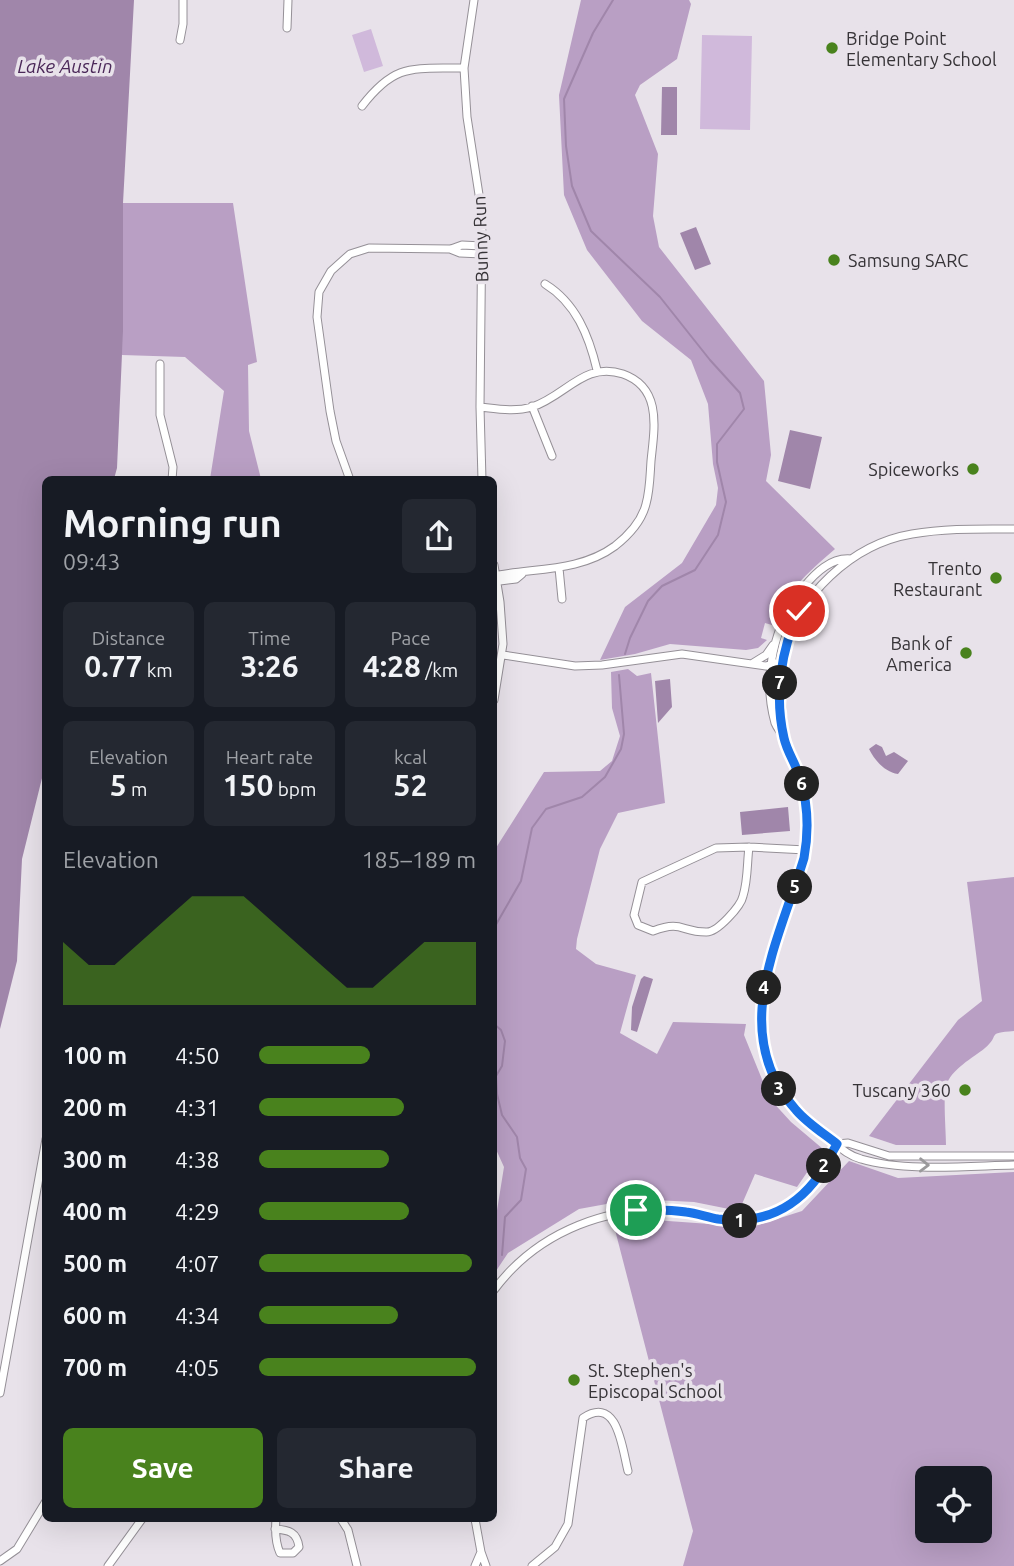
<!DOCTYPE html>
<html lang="en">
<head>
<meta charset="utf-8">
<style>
	body { margin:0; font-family:Ubuntu,sans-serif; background:#242831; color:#f1f3f6; height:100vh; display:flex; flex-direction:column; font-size:26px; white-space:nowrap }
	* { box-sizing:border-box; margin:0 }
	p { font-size:23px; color:#9ea1a6 }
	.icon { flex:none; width:38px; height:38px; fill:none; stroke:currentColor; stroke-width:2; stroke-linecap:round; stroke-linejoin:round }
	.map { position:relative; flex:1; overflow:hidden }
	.sheet { position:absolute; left:42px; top:476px; width:455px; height:1046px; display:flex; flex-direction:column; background:#171b24; border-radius:10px; box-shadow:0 7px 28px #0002 }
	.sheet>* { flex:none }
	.fabs { position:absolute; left:915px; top:1466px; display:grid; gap:14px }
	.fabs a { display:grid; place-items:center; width:77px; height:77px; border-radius:10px; background:#171b24; box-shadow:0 7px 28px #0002; font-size:35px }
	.pin { position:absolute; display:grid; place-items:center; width:60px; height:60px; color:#fff; margin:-30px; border:4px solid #fff; border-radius:50%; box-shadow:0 2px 7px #0007 }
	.km { position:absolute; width:35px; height:35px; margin:-18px; border-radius:50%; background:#222; color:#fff; font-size:19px; line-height:35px; text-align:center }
	.round { display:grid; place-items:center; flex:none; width:74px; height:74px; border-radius:10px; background:#242831 }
	.summary { display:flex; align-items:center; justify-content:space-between; height:119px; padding:0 21px }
	h1 { font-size:38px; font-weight:700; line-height:52px }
	.stats { display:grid; grid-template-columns:repeat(3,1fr); gap:10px; height:119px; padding:7px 21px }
	.stats div { display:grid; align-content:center; border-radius:10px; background:#242831; text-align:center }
	.stats b { font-size:30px; font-weight:700 }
	.stats small { font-size:19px; font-weight:400 }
	.stats p { font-size:19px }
	.chart { height:196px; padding:14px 21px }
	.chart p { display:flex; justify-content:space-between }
	.chart svg { width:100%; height:126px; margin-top:7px; fill:#49821d; opacity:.7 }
	.primary-button { display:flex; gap:14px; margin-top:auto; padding:14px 21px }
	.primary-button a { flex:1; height:80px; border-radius:10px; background:#49821d; color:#fff; font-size:28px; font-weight:700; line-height:80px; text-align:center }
	.primary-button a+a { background:#242831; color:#f1f3f6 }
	ul { padding:0 21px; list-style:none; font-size:23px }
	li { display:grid; grid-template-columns:112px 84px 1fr; align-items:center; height:52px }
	li i { height:18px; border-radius:9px; background:#49821d }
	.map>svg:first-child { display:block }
	.green { fill:#d0b9db }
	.forest { fill:#b99fc4; fill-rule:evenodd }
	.water { fill:#a086aa }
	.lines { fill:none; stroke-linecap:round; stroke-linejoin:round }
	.stream { stroke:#a086aa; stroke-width:2 }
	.minor-casing { stroke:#959097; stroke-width:9 }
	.minor { stroke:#fff; stroke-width:7 }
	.oneway { stroke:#9a999b }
	.route-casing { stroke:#fff; stroke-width:14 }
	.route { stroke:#1a73e8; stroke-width:9 }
	.poi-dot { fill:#49821d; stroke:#e8e2ea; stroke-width:2.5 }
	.labels { text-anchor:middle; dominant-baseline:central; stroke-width:7; stroke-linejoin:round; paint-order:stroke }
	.poi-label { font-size:18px; fill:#363337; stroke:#e8e2ea; text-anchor:end }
	.street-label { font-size:18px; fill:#363337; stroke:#e8e2ea }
	.water-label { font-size:19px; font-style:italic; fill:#4b2859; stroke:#e8e2ea }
</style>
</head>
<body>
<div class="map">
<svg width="1014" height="1566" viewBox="0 0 1014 1566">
	<rect width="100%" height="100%" fill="#e8e2ea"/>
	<path class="green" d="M 371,29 L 383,66 L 364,72 L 352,35 Z
		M 702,35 L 752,36 L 750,130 L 700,129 Z"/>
	<path class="forest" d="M 581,0 L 689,0 L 691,4 L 677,59 L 640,85 L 635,95 L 658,154 L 653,216 L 659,247 L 764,381 L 771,455 L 766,481 L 835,549 C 805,575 789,589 772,625 L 765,623 L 761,638 L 767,640 L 758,648 L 746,650 L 670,644 L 635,654 L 600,660 L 625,607 L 682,563 L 716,505 L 718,488 L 713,464 L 708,404 L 691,360 L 642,321 L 587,250 L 564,195 L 559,95 Z
		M 123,203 L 233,203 L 257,362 L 248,365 L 249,431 L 261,479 L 210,479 L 224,391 L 185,357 L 122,355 Z
		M 628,669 L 637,676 L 651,673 L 665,803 L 618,813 L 600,849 L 577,939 L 576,949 L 596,964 L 636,975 L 620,1033 L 657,1054 L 673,1022 L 746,1024 L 744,1035 L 770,1099 L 791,1122 L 823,1149 L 797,1187 L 755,1174 L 739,1211 L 694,1202 L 634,1199 L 579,1209 L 508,1253 L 494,1274 L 494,1229 L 504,1167 L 494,1145 L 494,851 L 544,772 L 600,771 L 612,761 L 620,736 L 612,708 L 611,672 Z
		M 1014,877 L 1014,1031 C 985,1033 1001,1035 985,1048 C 973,1058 951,1069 946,1086 C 943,1098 946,1131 946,1145 L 896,1145 L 869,1136 L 958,1020 L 982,1001 L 967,882 Z
		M 849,1161 L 898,1178 L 1014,1172 L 1014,1566 L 683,1566 L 693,1531 L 614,1226 L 626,1218 L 752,1227 L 802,1211 ZM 928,1479 L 980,1479 L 980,1531 L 928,1531 Z"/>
	<path class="water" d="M 0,0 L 134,0 L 123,203 L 123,331 L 117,468 L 114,479 L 46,480 L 45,766 L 22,859 L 17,961 L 0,1029 Z
		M 662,87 L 677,87 L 677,135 L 661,135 Z
		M 696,227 L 711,264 L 695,270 L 680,233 Z
		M 790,430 L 822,437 L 810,489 L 778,481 Z
		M 670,679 L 672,707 L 658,723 L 655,681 Z
		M 876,744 L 882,747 L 886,756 L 894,752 L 908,761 L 898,774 C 885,772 875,761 869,749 Z
		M 788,807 L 790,831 L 742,835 L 740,812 Z
		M 644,976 L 653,979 L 637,1032 L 631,1030 L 632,1007 L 641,979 Z"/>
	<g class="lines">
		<path class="stream" d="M 613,0 L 593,33 L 564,99 L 566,146 L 572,186 L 591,231 L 660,297 L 710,360 L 740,393 L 744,409 L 717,444 L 717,462 L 726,502 L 718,535 L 695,570 L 662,586 L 648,601 L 630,638 L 625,654
			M 494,928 L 521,881 L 532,828 L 546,809 L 582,797 L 605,777 L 621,749 L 624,734 L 619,675
			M 494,1024 L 501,1030 L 505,1041 L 502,1066 L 496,1076 L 497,1094 L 502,1115 L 517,1137 L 520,1158 L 526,1169 L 521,1200 L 505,1217 L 502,1255"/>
		<defs>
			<path id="minor" d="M 474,0 L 464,68 L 467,117 L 482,214 L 480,407 L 482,480
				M 287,28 L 288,0
				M 180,40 L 183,24 L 183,0
				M 362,106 C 396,62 413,69 464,68
				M 451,249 L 462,245 L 482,246
				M 545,284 C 576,303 589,336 597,370
				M 160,364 L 160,415 L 173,467 L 172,480
				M 532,406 L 552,456
				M 480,407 C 498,409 515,412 532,407 C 566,396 584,361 623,374 C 663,388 654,430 651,461 C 650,475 650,490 646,504 C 642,520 629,535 615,546 C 581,571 538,568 499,575 L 494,579
				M 350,480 L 336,441 L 330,411 L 317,317 L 319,292 L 331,271 L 350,254 L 369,248 L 450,249 L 460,253 L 482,254
				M 851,559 C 831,557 815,573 803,588 C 774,624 762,677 775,723 C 777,728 780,731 783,736 C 794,755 802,780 805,801 C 816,864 779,920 765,980 C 750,1050 772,1094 826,1136 C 838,1145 846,1155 861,1159 C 905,1172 968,1166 1014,1165
				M 494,565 L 500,602 L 503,644 L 494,700
				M 559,568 L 562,599
				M 495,578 L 500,581 L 516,579 L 522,574
				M 503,655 L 575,666 L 602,665 L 682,654 L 766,666 L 775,663
				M 753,663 L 766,655 L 773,645
				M 783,736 C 784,709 777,682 783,655 C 797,596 852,544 912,534 C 946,528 980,529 1014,529
				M 749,847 C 747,862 748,880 743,896 C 741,906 717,933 706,932 C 680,932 683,920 653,931 L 638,925 L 634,915 L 642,882 L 716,848 L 749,847 L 806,850
				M 837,1144 L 848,1143 L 889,1156 L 1014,1156
				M 494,1290 C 538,1231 612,1202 685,1212 C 718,1216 747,1227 779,1212 C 807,1199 822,1169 837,1144
				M 0,1393 L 46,1139
				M 341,1519 L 348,1530 L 357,1566
				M 275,1529 C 289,1530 297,1532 299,1547 L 293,1553 L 280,1553 C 275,1542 275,1531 276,1519
				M 481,1552 L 486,1566
				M 0,1561 L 17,1549 L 46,1501
				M 108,1566 L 142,1519
				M 475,1566 L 481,1552 L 475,1519
				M 532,1566 L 555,1547 L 568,1524 L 583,1418 C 618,1395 622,1448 628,1471"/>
		</defs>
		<use href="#minor" class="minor-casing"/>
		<use href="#minor" class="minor"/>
	</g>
	<defs><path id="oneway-chevron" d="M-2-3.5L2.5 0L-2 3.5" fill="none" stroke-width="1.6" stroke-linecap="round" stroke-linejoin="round" transform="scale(1.75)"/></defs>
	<use class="oneway" href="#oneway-chevron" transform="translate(924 1165) rotate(1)"/>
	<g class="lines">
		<defs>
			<path id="route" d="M 636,1210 C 653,1210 669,1209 686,1212 C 696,1213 707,1217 718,1219 C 757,1224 789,1213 814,1182 C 823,1171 830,1156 837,1144 C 823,1133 807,1123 796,1110 C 727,1033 779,941 804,858 C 809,831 808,804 800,778 C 796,764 787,752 784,738 C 774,695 781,650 799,611"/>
		</defs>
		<use href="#route" class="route-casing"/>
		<use href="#route" class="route"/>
	</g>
	<g class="poi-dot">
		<circle cx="832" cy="48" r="7"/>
		<circle cx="834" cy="260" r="7"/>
		<circle cx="973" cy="469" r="7"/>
		<circle cx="996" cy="578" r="7"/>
		<circle cx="966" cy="653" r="7"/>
		<circle cx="965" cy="1090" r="7"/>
		<circle cx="574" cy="1380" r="7"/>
	</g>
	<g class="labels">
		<g class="poi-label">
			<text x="846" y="38" text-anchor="start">Bridge Point<tspan x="846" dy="21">Elementary School</tspan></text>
			<text x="848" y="260" text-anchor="start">Samsung SARC</text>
			<text x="959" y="469">Spiceworks</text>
			<text x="982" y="568">Trento<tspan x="982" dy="21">Restaurant</tspan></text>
			<text x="952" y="643">Bank of<tspan x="952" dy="21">America</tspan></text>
			<text x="951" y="1090">Tuscany 360</text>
			<text x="588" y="1370" text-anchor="start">St. Stephen's<tspan x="588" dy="21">Episcopal School</tspan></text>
		</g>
		<g class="street-label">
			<text transform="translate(480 239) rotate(-92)">Bunny Run</text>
		</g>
		<g class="water-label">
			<text x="65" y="66">Lake Austin</text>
		</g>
	</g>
</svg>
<div class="fabs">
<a><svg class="icon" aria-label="locate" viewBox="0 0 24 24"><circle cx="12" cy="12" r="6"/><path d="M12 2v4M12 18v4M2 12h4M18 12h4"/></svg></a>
</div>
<div class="pin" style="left:636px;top:1210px;background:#1e9e55"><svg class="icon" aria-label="arrive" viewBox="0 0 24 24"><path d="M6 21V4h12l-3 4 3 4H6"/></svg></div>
<div class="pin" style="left:799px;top:611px;background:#d93025"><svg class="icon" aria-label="check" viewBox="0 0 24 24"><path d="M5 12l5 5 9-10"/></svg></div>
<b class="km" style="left:740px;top:1221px">1</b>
<b class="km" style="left:824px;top:1166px">2</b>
<b class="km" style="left:779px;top:1089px">3</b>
<b class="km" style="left:764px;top:988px">4</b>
<b class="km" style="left:795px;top:887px">5</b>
<b class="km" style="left:802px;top:784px">6</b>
<b class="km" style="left:780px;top:683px">7</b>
<section class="sheet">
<div class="summary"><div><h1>Morning run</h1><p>09:43</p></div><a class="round"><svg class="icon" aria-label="share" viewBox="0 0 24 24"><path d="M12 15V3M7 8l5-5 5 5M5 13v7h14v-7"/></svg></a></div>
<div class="stats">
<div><p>Distance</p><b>0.77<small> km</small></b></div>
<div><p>Time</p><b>3:26</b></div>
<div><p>Pace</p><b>4:28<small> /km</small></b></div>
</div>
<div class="stats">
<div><p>Elevation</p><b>5<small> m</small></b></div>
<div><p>Heart rate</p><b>150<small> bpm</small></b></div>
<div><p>kcal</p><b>52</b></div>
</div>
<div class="chart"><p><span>Elevation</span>185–189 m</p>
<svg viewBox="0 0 160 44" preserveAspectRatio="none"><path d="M0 44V22L10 30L20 30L30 22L40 14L50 6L60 6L70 6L80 14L90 22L100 30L110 38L120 38L130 30L140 22L150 22L160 22V44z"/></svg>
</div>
<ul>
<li><b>100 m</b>4:50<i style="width:51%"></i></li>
<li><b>200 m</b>4:31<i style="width:67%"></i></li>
<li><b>300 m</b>4:38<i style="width:60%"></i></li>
<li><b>400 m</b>4:29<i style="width:69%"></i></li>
<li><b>500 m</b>4:07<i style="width:98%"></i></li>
<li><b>600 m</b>4:34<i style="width:64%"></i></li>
<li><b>700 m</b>4:05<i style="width:100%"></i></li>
</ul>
<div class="primary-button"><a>Save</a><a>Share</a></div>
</section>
</div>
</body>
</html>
